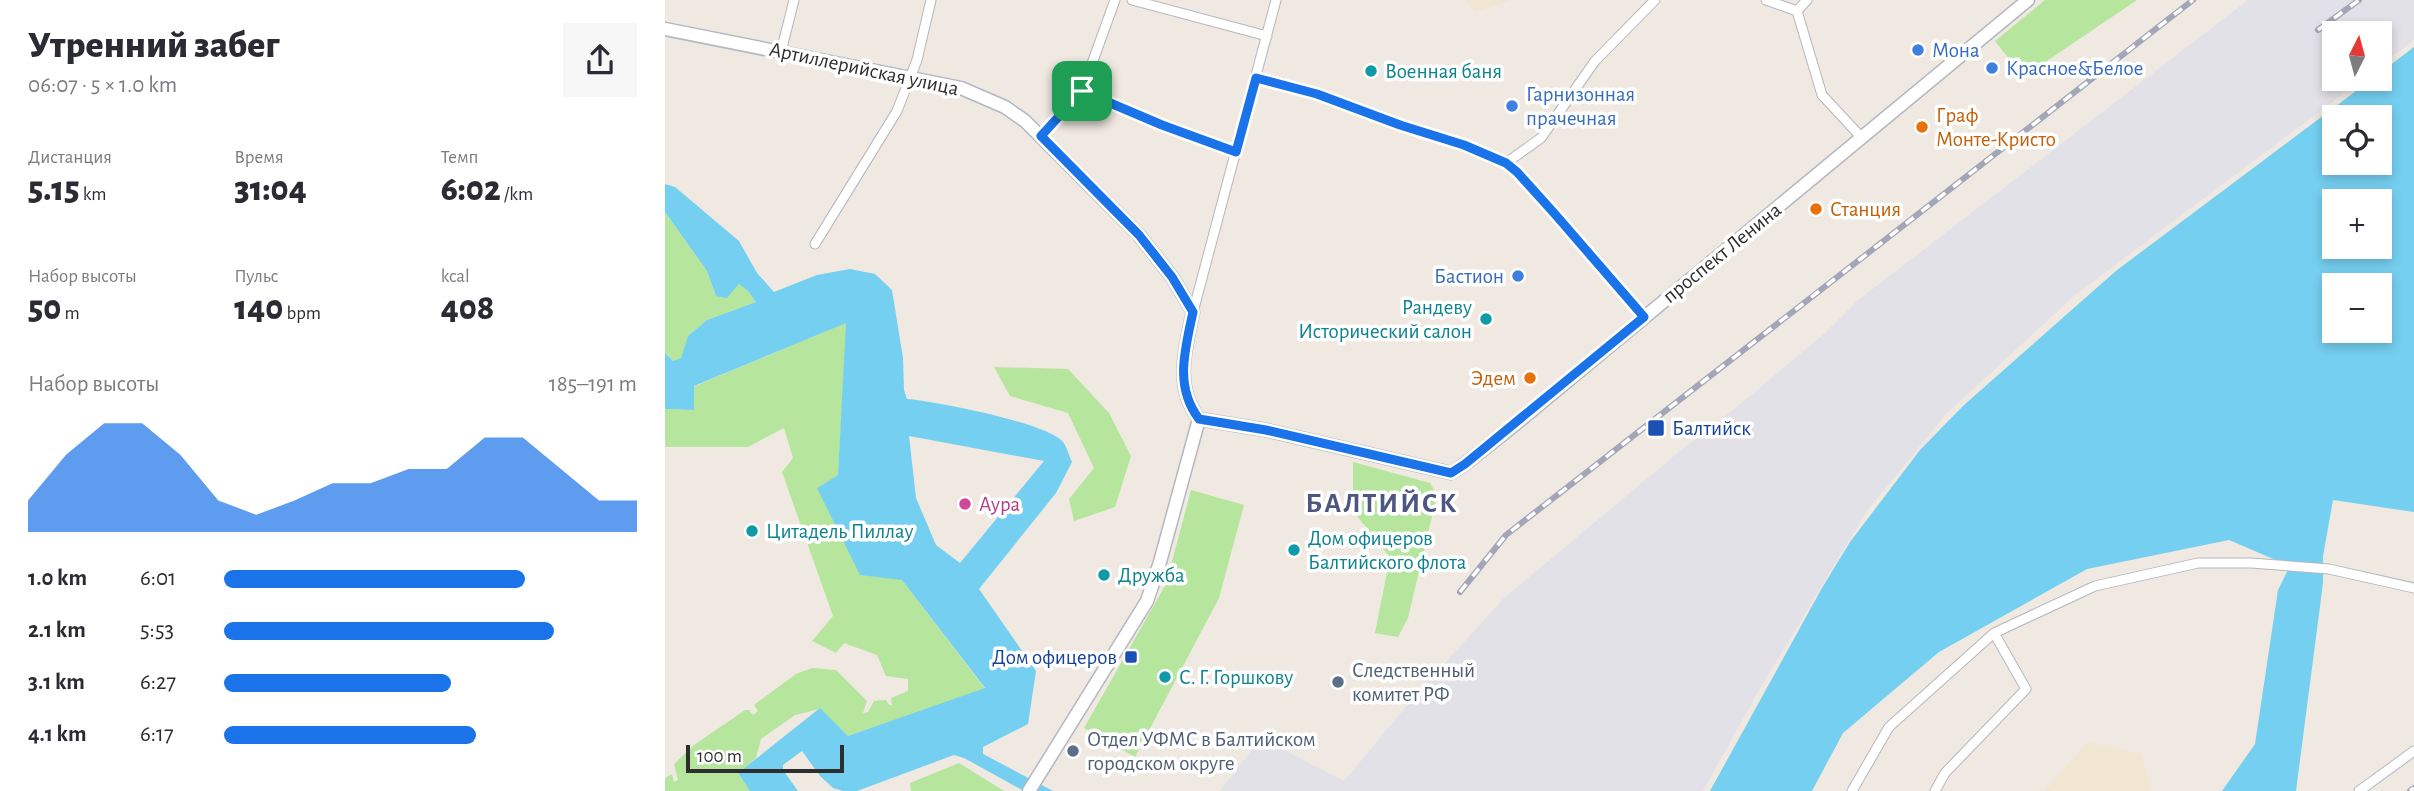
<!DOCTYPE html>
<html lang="ru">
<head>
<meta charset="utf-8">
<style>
	body { margin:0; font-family:"Alegreya Sans",sans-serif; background:#f7f7f7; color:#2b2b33; height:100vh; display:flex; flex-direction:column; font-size:26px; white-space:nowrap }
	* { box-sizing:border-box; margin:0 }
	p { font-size:23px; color:#7c7c81 }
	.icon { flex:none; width:38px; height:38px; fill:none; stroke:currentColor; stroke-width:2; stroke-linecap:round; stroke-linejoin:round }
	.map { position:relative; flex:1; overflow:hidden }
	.drawer { display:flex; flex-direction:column; background:#fff; width:665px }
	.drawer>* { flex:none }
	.needle { width:46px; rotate:6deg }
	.buttons { position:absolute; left:1657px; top:21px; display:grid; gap:14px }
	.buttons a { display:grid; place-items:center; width:70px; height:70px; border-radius:0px; background:#fff; box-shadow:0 4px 10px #0003; font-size:35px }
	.scale { position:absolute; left:21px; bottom:18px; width:158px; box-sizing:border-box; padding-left:7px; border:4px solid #2e2e2e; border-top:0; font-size:19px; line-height:24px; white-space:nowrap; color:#2e2e2e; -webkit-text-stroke:5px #fff; paint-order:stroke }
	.pin { position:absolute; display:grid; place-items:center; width:60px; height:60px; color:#fff; margin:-30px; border-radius:14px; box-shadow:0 4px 10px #0006 }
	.round { display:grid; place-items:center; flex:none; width:74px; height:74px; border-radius:0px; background:#f7f7f7 }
	.overview { display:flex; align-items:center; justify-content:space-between; height:119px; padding:0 28px }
	h1 { font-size:38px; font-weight:800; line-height:52px }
	.metrics { display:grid; grid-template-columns:repeat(3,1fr); gap:10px; height:119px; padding:7px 28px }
	.metrics div { display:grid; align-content:center }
	.metrics b { font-size:35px; font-weight:800 }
	.metrics small { font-size:19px; font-weight:400 }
	.metrics p { font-size:19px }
	.chart { height:196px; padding:14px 28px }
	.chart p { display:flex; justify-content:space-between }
	.chart svg { width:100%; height:126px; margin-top:7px; fill:#1a73e8; opacity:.7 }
	ul { padding:0 28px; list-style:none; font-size:23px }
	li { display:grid; grid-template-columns:112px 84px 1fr; align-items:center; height:52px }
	li i { height:18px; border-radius:9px; background:#1a73e8 }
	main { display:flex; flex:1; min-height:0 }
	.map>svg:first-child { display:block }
	.industrial { fill:#e3e1e8 }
	.education { fill:#f0e6d1 }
	.green { fill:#b6e59e }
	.water { fill:#75cff0; fill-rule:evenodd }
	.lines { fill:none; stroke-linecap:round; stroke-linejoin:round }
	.street-casing { stroke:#b4b7c1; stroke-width:11 }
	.secondary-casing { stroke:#b4b7c1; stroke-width:15 }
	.street { stroke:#fff; stroke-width:9 }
	.secondary { stroke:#fff; stroke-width:12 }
	.rail-casing { stroke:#a3a6b8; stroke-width:6 }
	.rail { stroke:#fff; stroke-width:3.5; stroke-dasharray:10; stroke-linecap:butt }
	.route-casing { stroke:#fff; stroke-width:14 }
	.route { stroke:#1a73e8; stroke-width:9 }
	.shop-dot { fill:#3f7fe0; stroke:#fff; stroke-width:2.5 }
	.culture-dot { fill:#0f9aa8; stroke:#fff; stroke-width:2.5 }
	.food-dot { fill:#e8710a; stroke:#fff; stroke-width:2.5 }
	.transit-dot { fill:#1a4fb4; stroke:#fff; stroke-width:2.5 }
	.hotel-dot { fill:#d1479c; stroke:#fff; stroke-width:2.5 }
	.service-dot { fill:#5c6f8a; stroke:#fff; stroke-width:2.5 }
	.labels { text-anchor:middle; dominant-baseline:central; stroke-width:7; stroke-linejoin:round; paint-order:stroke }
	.shop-label { font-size:21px; fill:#366cbe; stroke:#fff; text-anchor:start }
	.street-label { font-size:21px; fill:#2e2e2e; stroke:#fff }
	.culture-label { font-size:21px; fill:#0d838f; stroke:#fff; text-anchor:start }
	.food-label { font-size:21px; fill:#c56008; stroke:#fff; text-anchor:start }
	.transit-label { font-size:21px; fill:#164399; stroke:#fff; text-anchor:start }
	.hotel-label { font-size:21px; fill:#b23c85; stroke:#fff; text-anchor:start }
	.service-label { font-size:21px; fill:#4e5e75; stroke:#fff; text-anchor:start }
	.district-label { font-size:28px; font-weight:bold; letter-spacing:2px; fill:#4d5680; stroke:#fff }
</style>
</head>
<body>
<main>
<section class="drawer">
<div class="overview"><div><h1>Утренний забег</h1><p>06:07 · 5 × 1.0 km</p></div><a class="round"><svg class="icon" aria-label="share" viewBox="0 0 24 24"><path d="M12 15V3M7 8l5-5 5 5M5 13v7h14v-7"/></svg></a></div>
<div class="metrics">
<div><p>Дистанция</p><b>5.15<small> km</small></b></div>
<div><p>Время</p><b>31:04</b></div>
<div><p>Темп</p><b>6:02<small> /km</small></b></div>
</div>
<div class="metrics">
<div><p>Набор высоты</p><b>50<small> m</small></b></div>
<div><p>Пульс</p><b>140<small> bpm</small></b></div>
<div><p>kcal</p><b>408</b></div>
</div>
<div class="chart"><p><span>Набор высоты</span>185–191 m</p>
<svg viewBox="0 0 160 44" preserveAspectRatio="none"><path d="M0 44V33L10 17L20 6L30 6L40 17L50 33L60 38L70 33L80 27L90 27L100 22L110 22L120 11L130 11L140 22L150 33L160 33V44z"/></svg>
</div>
<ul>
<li><b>1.0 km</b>6:01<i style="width:73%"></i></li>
<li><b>2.1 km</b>5:53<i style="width:80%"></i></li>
<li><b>3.1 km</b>6:27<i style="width:55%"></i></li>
<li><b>4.1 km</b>6:17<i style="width:61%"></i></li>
</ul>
</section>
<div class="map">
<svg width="1749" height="791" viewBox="0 0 1749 791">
	<rect width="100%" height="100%" fill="#efe9e1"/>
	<path class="industrial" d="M 1583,0 L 1749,0 L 1749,40 L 1715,66 L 1715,33 L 1670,33 L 1670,79 L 1698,79 L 1409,296 L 1281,414 L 1202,511 L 1097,685 L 1038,791 L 555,791 L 596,738 L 679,781 L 750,696 L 839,598 L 1015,451 L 1078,402 L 1160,333 L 1192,301 Z"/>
	<path class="education" d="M 801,0 L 847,0 L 810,12 Z
		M 1423,742 L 1476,754 L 1486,791 L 1380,791 Z"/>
	<path class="green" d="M 1380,0 L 1472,0 L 1358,77 L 1330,41 Z
		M 0,212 L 42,271 L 51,296 L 74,284 L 83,291 L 91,302 L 42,320 L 23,336 L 17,358 L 8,361 L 0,353 Z
		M 182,322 L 173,475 L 152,488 L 237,580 L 320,689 L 183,736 L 155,709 L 130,715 L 96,739 L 91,758 L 73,773 L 85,791 L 0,791 L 0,778 L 7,774 L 9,782 L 13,780 L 9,764 L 29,745 L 80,710 L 84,710 L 88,715 L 93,711 L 89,705 L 131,674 L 147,668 L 171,670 L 202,701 L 198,713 L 203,712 L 209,701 L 221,700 L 224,705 L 227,705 L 226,698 L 243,691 L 243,679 L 221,676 L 212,655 L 179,643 L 171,653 L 147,641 L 168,616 L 117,472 L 128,458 L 119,428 L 83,447 L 0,447 L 0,409 L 29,410 L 28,387 Z
		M 329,367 L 403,369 L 444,413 L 466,456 L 450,507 L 409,521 L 404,499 L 429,468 L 403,413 L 345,396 Z
		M 688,462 L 765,483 L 772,495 L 743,618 L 733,637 L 710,633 L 725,557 L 688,511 Z
		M 526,490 L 579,505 L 554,598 L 470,757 L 419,728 L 501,584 Z
		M 294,763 L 339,791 L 246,791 L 245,783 Z"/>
	<path class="water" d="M 1749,47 L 1749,512 L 1668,500 L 1658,556 L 1658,583 L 1631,791 L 1557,791 L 1590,744 L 1613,590 L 1625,566 L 1564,540 L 1422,569 L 1274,652 L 1178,733 L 1147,791 L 1045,791 L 1157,588 L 1185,542 L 1255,450 L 1299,405 L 1452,270 L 1707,79 L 1715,79 L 1715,73 ZM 1670,117 L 1715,117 L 1715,163 L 1670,163 ZM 1670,201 L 1715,201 L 1715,247 L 1670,247 ZM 1670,285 L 1715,285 L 1715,331 L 1670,331 Z
		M 0,184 L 10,187 L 74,241 L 92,273 L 109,292 L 152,275 L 185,269 L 210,274 L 227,290 L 238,358 L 239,390 L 242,399 C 269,401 383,423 398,442 C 402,447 404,456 407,462 L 391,493 L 314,589 L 371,671 L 363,724 L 318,747 L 318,754 L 388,791 L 359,791 L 299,758 L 289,755 L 192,791 L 178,791 L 168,788 L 155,776 L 137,751 L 118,765 L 118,770 L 133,791 L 85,791 L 73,773 L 155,708 L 183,736 L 320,688 L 237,580 L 195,575 L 152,488 L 173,475 L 181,323 L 29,386 L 29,410 L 0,409 L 0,353 L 8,361 L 16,358 L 23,336 L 42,320 L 91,302 L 83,291 L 74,284 L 62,298 L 51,296 L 42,271 L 0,212 ZM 244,436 L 379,461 L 295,563 L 271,545 L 251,498 Z"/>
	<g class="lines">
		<defs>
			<path id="street" d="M 467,0 L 602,36
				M 1101,0 L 1132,11
				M 1142,0 L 1132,11 L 1157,95 L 1197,138
				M 116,52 L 129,0
				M 591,78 L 652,94 L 735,125 L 799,145 L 841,163 L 852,172 L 889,213 L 979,317
				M 417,91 L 497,125 L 571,152
				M 376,136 L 417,91 L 450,0
				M 841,163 L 876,138 L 930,61 L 990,0
				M 150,244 L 232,111 L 252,60 L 266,0
				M 528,312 L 611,0
				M 1187,791 L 1224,727 L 1329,633 L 1430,586 L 1533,563 L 1586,563 L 1664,569 L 1749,588
				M 1270,791 L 1280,773 L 1361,689 L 1329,633
				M 1694,791 L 1749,751"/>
			<path id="secondary" d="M 0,29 L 296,88 L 340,107 L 360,121 L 474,235 L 507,277 L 528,312 C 520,350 509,386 534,419
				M 534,419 L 601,430 L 786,473 L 800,464 L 848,426 L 1363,0
				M 364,791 L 482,601 L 495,562 L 534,419"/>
		</defs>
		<use href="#street" class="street-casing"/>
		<use href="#secondary" class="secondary-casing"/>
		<use href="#street" class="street"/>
		<use href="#secondary" class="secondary"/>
		<defs>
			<path id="rail" d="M 1653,30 L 1694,0
				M 795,592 L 841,535 L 1528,0
				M 1745,791 L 1749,788"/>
		</defs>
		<use href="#rail" class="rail-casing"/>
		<use href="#rail" class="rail"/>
	</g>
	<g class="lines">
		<defs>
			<path id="route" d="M 591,78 L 652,94 L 735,125 L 799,145 L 841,163 L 852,172 L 889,213 L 979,317 L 800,464 L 786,473 L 601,430 L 534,419 C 509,386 520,350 528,312 L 507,277 L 474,235 L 376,136 L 417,91 L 497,125 L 571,152 Z"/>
		</defs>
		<use href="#route" class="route-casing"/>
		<use href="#route" class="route"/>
	</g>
	<g class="shop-dot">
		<circle cx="1253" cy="50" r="7"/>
		<circle cx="1327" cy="68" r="7"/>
		<circle cx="847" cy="106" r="7"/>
		<circle cx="853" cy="276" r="7"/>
	</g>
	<g class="culture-dot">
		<circle cx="706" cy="71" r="7"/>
		<circle cx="821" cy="319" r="7"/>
		<circle cx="87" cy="531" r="7"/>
		<circle cx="629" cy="550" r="7"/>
		<circle cx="439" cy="575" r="7"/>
		<circle cx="500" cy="677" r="7"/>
	</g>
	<g class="food-dot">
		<circle cx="1257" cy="127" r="7"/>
		<circle cx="1151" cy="209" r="7"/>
		<circle cx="865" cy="378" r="7"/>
	</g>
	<g class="transit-dot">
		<rect x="982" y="419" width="18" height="18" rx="3.5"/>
		<rect x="459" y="650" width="14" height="14" rx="3.5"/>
	</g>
	<circle class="hotel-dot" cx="300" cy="504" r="7"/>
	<g class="service-dot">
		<circle cx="673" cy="682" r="7"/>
		<circle cx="408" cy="751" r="7"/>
	</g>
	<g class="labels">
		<g class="shop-label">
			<text x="1267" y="50">Мона</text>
			<text x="1341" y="68">Красное&amp;Белое</text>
			<text x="861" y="94">Гарнизонная<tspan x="861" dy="24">прачечная</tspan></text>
			<text x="839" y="276" text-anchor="end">Бастион</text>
		</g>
		<g class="street-label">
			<text transform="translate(199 69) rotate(12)">Артиллерийская улица</text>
			<text transform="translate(1057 253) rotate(-39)">проспект Ленина</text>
		</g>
		<g class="culture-label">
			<text x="720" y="71">Военная баня</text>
			<text x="807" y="307" text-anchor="end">Рандеву<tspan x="807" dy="24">Исторический салон</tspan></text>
			<text x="101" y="531">Цитадель Пиллау</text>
			<text x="643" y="538">Дом офицеров<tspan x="643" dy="24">Балтийского флота</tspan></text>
			<text x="453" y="575">Дружба</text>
			<text x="514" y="677">С. Г. Горшкову</text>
		</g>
		<g class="food-label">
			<text x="1271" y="115">Граф<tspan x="1271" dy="24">Монте-Кристо</tspan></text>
			<text x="1165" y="209">Станция</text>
			<text x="851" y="378" text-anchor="end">Эдем</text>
		</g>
		<g class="transit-label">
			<text x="1007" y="428">Балтийск</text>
			<text x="452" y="657" text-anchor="end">Дом офицеров</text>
		</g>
		<g class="hotel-label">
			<text x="314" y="504">Аура</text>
		</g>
		<g class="service-label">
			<text x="687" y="670">Следственный<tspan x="687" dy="24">комитет РФ</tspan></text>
			<text x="422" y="739">Отдел УФМС в Балтийском<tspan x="422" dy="24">городском округе</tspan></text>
		</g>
		<g class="district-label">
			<text x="717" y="504">БАЛТИЙСК</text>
		</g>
	</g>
</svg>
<div class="buttons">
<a><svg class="needle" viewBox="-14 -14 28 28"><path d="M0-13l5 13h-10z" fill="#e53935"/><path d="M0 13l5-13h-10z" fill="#7c7c81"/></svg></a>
<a><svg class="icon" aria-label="locate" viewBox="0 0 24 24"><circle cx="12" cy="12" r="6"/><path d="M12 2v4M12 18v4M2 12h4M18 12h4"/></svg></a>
<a>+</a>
<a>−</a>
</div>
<div class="scale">100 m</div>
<div class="pin" style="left:417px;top:91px;background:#1e9e55"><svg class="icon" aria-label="arrive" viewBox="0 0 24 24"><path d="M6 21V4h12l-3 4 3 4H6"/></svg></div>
</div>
</main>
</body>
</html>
